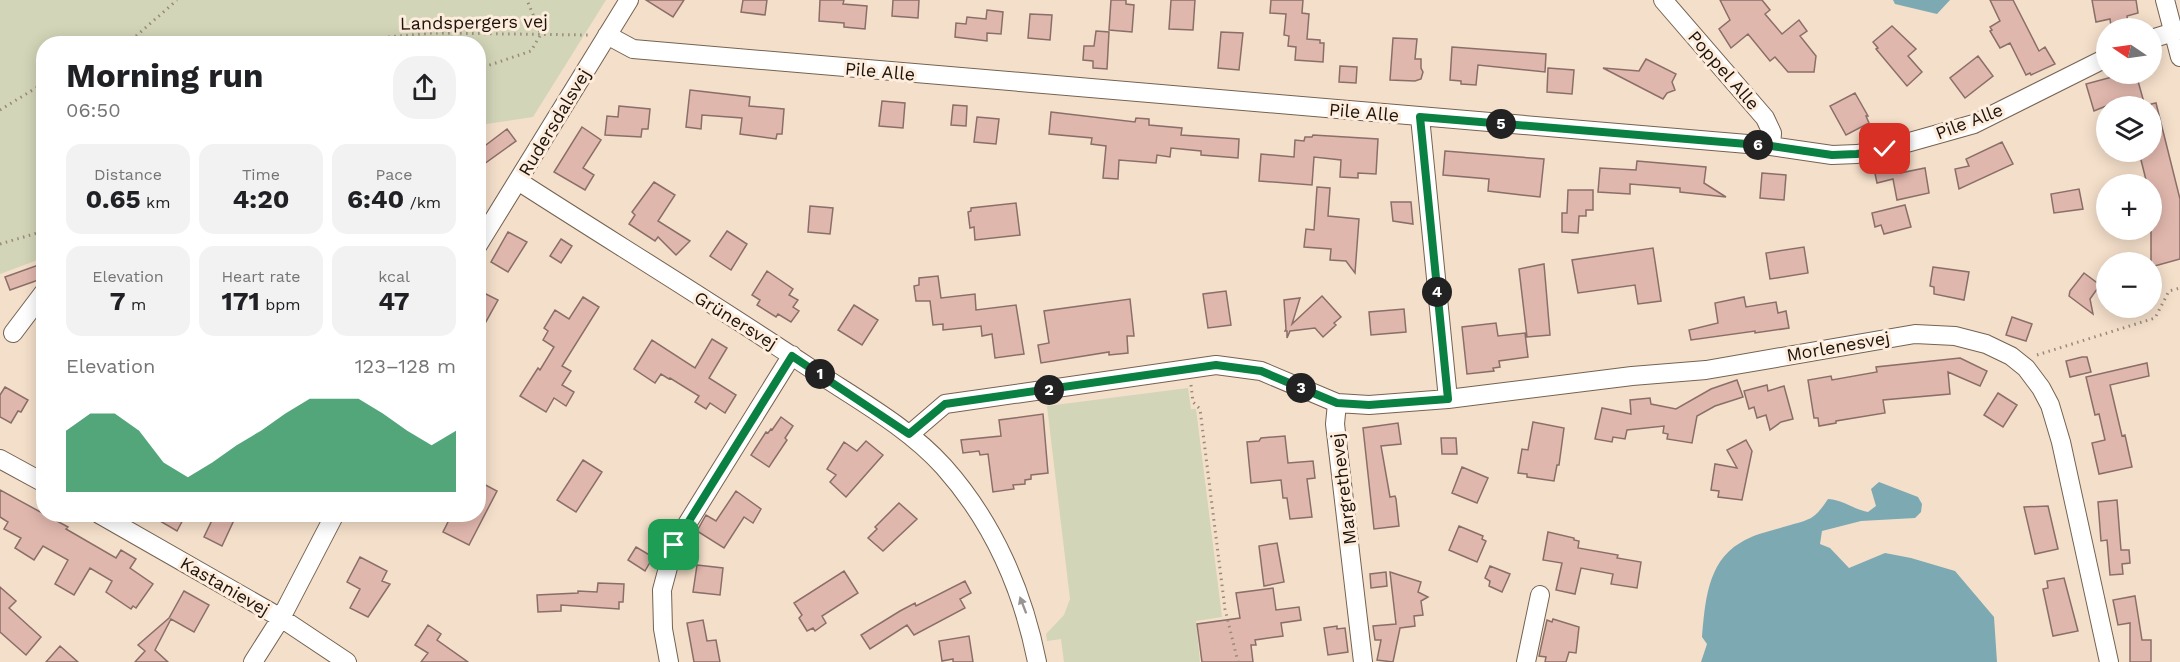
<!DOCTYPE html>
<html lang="en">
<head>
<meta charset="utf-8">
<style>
	body { margin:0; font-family:"Work Sans",sans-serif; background:#f2f2f2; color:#202124; height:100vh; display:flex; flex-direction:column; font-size:22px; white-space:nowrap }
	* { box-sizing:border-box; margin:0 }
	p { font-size:20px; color:#757577 }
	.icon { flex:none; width:33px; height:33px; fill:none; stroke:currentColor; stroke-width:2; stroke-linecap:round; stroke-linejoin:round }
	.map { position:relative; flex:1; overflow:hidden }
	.sheet { position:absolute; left:36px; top:36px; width:450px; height:486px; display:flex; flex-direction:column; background:#fff; border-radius:24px; box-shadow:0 3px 15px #0003 }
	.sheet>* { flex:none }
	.needle { width:39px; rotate:283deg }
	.fabs { position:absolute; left:2096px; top:18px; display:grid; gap:12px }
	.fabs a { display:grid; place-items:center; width:66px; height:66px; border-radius:50%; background:#fff; box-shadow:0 3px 15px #0003; font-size:30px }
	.pin { position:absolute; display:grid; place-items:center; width:51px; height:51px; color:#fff; margin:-26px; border-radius:12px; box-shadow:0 3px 9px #0006 }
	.km { position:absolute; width:30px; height:30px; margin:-15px; border-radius:50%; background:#222; color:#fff; font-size:16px; line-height:30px; text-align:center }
	.round { display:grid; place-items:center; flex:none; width:63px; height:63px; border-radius:24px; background:#f2f2f2 }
	.overview { display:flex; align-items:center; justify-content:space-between; height:102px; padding:0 30px }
	h1 { font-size:33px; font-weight:700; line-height:45px }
	.metrics { display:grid; grid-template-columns:repeat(3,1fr); gap:9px; height:102px; padding:6px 30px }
	.metrics div { display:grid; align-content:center; border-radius:15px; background:#f2f2f2; text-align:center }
	.metrics b { font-size:26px; font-weight:700 }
	.metrics small { font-size:16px; font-weight:400 }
	.metrics p { font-size:16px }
	.chart { height:168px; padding:12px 30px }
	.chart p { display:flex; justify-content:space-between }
	.chart svg { width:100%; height:108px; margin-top:6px; fill:#0b8043; opacity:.7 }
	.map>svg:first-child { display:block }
	.green { fill:#d2d5b7 }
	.water { fill:#7da9b3 }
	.building { fill:#e0b7ad; stroke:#8a6f68; stroke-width:1.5 }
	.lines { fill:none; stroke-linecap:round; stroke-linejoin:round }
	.minor-casing { stroke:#756250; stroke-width:20 }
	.path { stroke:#9a8a7b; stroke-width:3; stroke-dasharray:1.5 4.5; stroke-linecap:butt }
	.minor { stroke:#fff; stroke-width:18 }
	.oneway { fill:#989592 }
	.route-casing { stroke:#fff; stroke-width:12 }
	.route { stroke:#0b8043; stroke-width:8 }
	.labels { text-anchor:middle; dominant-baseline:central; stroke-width:6; stroke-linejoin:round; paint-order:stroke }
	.street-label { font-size:18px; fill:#1b130c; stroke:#feeddc }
</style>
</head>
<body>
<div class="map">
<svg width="2180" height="662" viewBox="0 0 2180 662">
	<rect width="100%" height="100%" fill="#f4dfca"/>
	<path class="green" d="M 0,0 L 606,0 L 533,117 L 479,125 L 478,44 L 44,44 L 43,258 L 0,274 Z
		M 1188,388 L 1191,409 L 1196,409 L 1222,617 L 1196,621 L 1200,662 L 1064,662 L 1061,639 L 1047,641 L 1046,634 L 1064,615 L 1070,599 L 1047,406 Z"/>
	<path class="water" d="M 1893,0 L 1950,0 L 1937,14 L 1895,4 Z
		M 1879,482 L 1918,497 L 1922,504 L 1921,512 L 1915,518 L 1861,521 L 1822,531 L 1820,544 L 1830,548 L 1849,568 L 1885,553 L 1911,558 L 1955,571 L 1994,617 L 1997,662 L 1701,662 L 1707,644 L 1702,637 C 1705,604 1707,562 1740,543 C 1754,534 1771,531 1787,526 C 1811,519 1814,520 1828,499 C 1843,500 1853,509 1868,512 L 1876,506 L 1871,489 Z"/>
	<path class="building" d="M 646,0 L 684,0 L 673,17 Z
		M 743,0 L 767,0 L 765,15 L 741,12 Z
		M 820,0 L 844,0 L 843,4 L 867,6 L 865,29 L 844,27 L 844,23 L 819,21 Z
		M 893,0 L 919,0 L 918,18 L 892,16 Z
		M 1111,0 L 1126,0 L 1126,4 L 1134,5 L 1132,32 L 1109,30 Z
		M 1171,0 L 1195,0 L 1193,30 L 1169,29 Z
		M 1271,0 L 1303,0 L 1302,13 L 1309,14 L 1307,39 L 1320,40 L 1320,43 L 1324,43 L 1323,62 L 1295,60 L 1296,47 L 1288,46 L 1289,36 L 1284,35 L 1286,14 L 1270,13 Z
		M 1720,0 L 1762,0 L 1770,10 L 1765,14 L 1782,34 L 1799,20 L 1807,31 L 1800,36 L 1816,56 L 1814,72 L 1788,72 L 1775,57 L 1770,61 L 1748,34 L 1731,48 L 1719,29 L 1730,20 Z
		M 1990,0 L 2013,0 L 2039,51 L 2045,47 L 2055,64 L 2031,75 L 2030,73 L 2026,75 L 2010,43 L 2000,48 L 1990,31 L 1992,30 L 1990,27 L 2000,21 Z
		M 2092,0 L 2136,0 L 2138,13 L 2127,16 L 2128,23 L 2111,26 L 2110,19 L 2096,22 Z
		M 987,10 L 1003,12 L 1001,34 L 987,33 L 987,41 L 955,37 L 956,23 L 966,24 L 967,17 L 986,19 Z
		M 1030,14 L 1052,15 L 1050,40 L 1028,38 Z
		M 1892,26 L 1916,49 L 1908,56 L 1922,72 L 1907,86 L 1876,49 L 1878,48 L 1873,42 Z
		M 1096,31 L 1109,32 L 1107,69 L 1093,68 L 1093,61 L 1083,60 L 1084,46 L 1094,46 Z
		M 1221,32 L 1243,33 L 1239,70 L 1218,68 Z
		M 1393,38 L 1417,39 L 1415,59 L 1421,59 L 1421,68 L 1423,72 L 1421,79 L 1415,81 L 1390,80 Z
		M 1452,47 L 1546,54 L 1545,72 L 1478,65 L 1476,85 L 1461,84 L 1461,81 L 1450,80 Z
		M 1978,56 L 1993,76 L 1965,98 L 1950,78 Z
		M 1646,59 L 1676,74 L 1672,82 L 1675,90 L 1667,93 L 1663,99 L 1603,68 L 1639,71 Z
		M 1340,66 L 1357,67 L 1356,83 L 1339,82 Z
		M 1548,68 L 1574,70 L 1572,94 L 1547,92 Z
		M 2123,74 L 2136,74 L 2145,106 L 2106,106 L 2094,111 L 2086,84 Z
		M 690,90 L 750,97 L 749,106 L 784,109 L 782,134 L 777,134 L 776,139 L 740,134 L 742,118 L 702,115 L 701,129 L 686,127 Z
		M 1855,93 L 1868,116 L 1866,116 L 1869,123 L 1846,135 L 1830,106 Z
		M 882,101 L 905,103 L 903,128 L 879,126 Z
		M 2156,103 L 2180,199 L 2180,259 L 2151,267 L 2151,184 L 2147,184 L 2139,152 L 2151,152 L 2151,104 Z
		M 953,105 L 967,106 L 966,126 L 951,125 Z
		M 619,106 L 650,109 L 648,129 L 642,129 L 641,137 L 605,135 L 607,116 L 618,117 Z
		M 1051,112 L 1135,122 L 1136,118 L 1149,119 L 1149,125 L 1182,128 L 1181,135 L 1239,139 L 1238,158 L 1201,155 L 1201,151 L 1171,148 L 1170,157 L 1157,155 L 1156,163 L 1119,160 L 1118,179 L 1103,178 L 1106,146 L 1091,144 L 1092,138 L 1049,134 Z
		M 977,117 L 999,119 L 996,144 L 974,142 Z
		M 582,127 L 601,140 L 583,168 L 594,175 L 585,190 L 554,172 Z
		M 507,129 L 516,141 L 484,164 L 478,157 L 478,151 Z
		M 1313,135 L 1378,139 L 1376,174 L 1358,173 L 1358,178 L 1340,177 L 1341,160 L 1314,157 L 1312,185 L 1259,181 L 1261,154 L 1294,157 L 1295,140 L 1304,141 L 1305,137 L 1312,137 Z
		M 2002,142 L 2013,164 L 1959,189 L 1955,169 L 1969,166 L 1966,159 Z
		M 1445,151 L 1544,159 L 1540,197 L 1488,191 L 1489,179 L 1443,175 Z
		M 1898,159 L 1900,173 L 1925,168 L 1929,193 L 1897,200 L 1893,179 L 1877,183 L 1873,164 Z
		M 1637,161 L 1706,167 L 1704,183 L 1726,197 L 1680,192 L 1680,188 L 1630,184 L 1630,194 L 1598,192 L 1600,168 L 1636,170 Z
		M 1762,173 L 1786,175 L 1784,200 L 1760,198 Z
		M 654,182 L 675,195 L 658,221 L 690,241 L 676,255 L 658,237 L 655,241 L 629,224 L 635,215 L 632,212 Z
		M 1317,187 L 1330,188 L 1328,216 L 1359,219 L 1355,273 L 1346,261 L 1330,260 L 1331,249 L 1304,247 L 1306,229 L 1314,230 Z
		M 2079,189 L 2083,209 L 2054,213 L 2051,194 Z
		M 1568,190 L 1593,190 L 1593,210 L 1586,210 L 1586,216 L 1579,216 L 1578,233 L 1562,232 L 1562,213 L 1567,213 Z
		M 1391,202 L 1411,202 L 1413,224 L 1393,221 Z
		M 1016,203 L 1020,235 L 975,240 L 974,227 L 970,228 L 968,212 L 971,211 L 971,208 Z
		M 1905,205 L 1911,227 L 1884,234 L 1881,225 L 1875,227 L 1872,213 Z
		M 810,206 L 833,208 L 830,234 L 808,232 Z
		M 727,231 L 747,244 L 731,270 L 710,256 Z
		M 508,232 L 527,242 L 508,272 L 491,262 Z
		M 561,239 L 572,246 L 561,263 L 550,256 Z
		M 1804,247 L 1808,273 L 1770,279 L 1766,253 Z
		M 1653,248 L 1661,301 L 1638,304 L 1635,285 L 1578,293 L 1572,260 Z
		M 44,263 L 44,278 L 10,290 L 5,277 Z
		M 1544,264 L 1550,335 L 1527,337 L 1519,269 Z
		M 1933,267 L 1969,272 L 1964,300 L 1934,294 L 1934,287 L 1930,286 Z
		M 767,271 L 793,289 L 789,295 L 798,300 L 793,307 L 799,311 L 791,322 L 778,314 L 776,317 L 757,305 L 760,300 L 752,295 Z
		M 2084,273 L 2100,285 L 2090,299 L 2093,314 L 2069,296 L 2070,291 Z
		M 938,276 L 941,298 L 975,294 L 976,310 L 1016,305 L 1024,354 L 995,358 L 992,334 L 982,336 L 981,326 L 943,330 L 943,324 L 933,325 L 930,301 L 916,301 L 914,286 L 919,285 L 919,278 Z
		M 478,290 L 498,300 L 478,336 Z
		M 1226,291 L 1231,325 L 1208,328 L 1203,294 Z
		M 1322,296 L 1341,317 L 1334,323 L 1336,325 L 1323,337 L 1315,328 L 1290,331 L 1287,338 L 1287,331 L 1285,331 L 1286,329 L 1284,300 L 1300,298 L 1292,324 Z
		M 583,297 L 599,307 L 562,366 L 571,371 L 562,385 L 574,392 L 566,406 L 554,398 L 546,412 L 520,396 L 538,368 L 540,370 L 554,347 L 543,340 L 548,331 L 544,328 L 555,310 L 569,319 Z
		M 1744,297 L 1746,307 L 1776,302 L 1778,313 L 1786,311 L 1789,328 L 1755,333 L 1755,331 L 1691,340 L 1689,330 L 1718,323 L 1715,303 Z
		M 1130,299 L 1134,336 L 1127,336 L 1128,353 L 1109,355 L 1109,352 L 1041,363 L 1038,345 L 1049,343 L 1044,311 Z
		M 854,305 L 878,320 L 862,345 L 838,330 Z
		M 1404,309 L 1406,332 L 1371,335 L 1369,312 Z
		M 2012,317 L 2032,324 L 2026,341 L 2006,335 Z
		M 1496,323 L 1498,336 L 1525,333 L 1528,357 L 1499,361 L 1500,367 L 1493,368 L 1494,371 L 1467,374 L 1462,327 Z
		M 712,339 L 727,348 L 709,378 L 736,395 L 725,413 L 710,403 L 706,409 L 695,402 L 699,396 L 670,378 L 669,379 L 661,374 L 655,383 L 634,369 L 652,340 L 695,368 Z
		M 2082,357 L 2087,357 L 2091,372 L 2070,377 L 2066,361 Z
		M 1960,358 L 1987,371 L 1980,386 L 1948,372 L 1950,394 L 1883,400 L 1885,413 L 1836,421 L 1836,423 L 1819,426 L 1818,418 L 1814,418 L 1808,380 L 1831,376 L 1832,380 L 1877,372 L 1876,367 Z
		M 2147,363 L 2149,376 L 2110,385 L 2122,436 L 2125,435 L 2132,467 L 2099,474 L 2092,443 L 2105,440 L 2099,414 L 2095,415 L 2086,377 Z
		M 1737,380 L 1743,397 L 1715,406 L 1697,416 L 1692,443 L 1667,439 L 1668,434 L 1663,433 L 1664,426 L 1627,430 L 1625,439 L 1613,437 L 1612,442 L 1595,439 L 1602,408 L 1631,414 L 1630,400 L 1650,398 L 1651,404 L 1676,409 L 1711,389 Z
		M 1767,385 L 1768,391 L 1784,386 L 1793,419 L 1781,422 L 1770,430 L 1766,415 L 1757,418 L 1754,407 L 1749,409 L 1744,391 Z
		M 5,387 L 28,400 L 21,412 L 18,411 L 11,423 L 0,417 L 0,395 Z
		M 1998,393 L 2017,405 L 2003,427 L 1984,415 Z
		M 1043,414 L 1048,473 L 1031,475 L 1031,479 L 1025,480 L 1025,484 L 1013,485 L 1014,489 L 993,492 L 988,454 L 980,455 L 979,451 L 963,453 L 961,440 L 1001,436 L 999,420 Z
		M 781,417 L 793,426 L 785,438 L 787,440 L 769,467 L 751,455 L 766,432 L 768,433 L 771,429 L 772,430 Z
		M 1533,422 L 1564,428 L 1559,465 L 1557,465 L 1554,481 L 1527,477 L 1527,474 L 1518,473 L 1522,449 L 1528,450 Z
		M 1398,423 L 1401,444 L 1381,446 L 1390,497 L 1395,496 L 1396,499 L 1399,526 L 1374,529 L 1363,428 Z
		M 1285,436 L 1288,463 L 1313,461 L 1315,478 L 1307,479 L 1312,517 L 1290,519 L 1287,498 L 1283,498 L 1281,480 L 1251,483 L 1247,442 L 1259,441 L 1261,438 Z
		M 1441,438 L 1456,438 L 1457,454 L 1442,454 Z
		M 1746,440 L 1752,451 L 1742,500 L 1718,497 L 1719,491 L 1711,490 L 1715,464 L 1737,468 L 1727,450 Z
		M 866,441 L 883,455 L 846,497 L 830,482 L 836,475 L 827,469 L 844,442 L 857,451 Z
		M 583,460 L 602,472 L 576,512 L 557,500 Z
		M 1462,467 L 1488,478 L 1477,503 L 1452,493 Z
		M 478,481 L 497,491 L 469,545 L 443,532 L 452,514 L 478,514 Z
		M 0,490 L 68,527 L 66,529 L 116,558 L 121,550 L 136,559 L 130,568 L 153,584 L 136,608 L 133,606 L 131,609 L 106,592 L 112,581 L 90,568 L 74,595 L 55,584 L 68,560 L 43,546 L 34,560 L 15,548 L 21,538 L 4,529 L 8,522 L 0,517 Z
		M 736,491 L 761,509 L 753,523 L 744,517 L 724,548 L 697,531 L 706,515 L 716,521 Z
		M 2117,500 L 2121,550 L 2129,550 L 2130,563 L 2122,564 L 2123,574 L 2110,575 L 2107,540 L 2101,541 L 2098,502 Z
		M 899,503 L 917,519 L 883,551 L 868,538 L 877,529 L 875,527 Z
		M 2048,506 L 2058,549 L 2035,554 L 2024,507 Z
		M 148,514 L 186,514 L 177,531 Z
		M 215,514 L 222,514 L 234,520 L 222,546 L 204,537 Z
		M 1459,526 L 1483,536 L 1482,539 L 1486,541 L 1477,562 L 1449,550 Z
		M 1548,532 L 1574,538 L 1574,540 L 1579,541 L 1578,548 L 1618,555 L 1617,558 L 1641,562 L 1637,588 L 1611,584 L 1613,574 L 1581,568 L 1575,594 L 1556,590 L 1562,563 L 1543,560 Z
		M 1277,543 L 1284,582 L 1264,586 L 1259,546 Z
		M 636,547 L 653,557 L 645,571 L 628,560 Z
		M 360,557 L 387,571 L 382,581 L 390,584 L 368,617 L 350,608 L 360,589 L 347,582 Z
		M 697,565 L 723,568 L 720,595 L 693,592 Z
		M 1490,566 L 1510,574 L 1502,592 L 1489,586 L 1490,581 L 1485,578 Z
		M 844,571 L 858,593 L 822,616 L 826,623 L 815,631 L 813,628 L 807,631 L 799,618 L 802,615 L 794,603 Z
		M 1386,572 L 1387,586 L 1371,588 L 1370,574 Z
		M 1390,572 L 1421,582 L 1418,592 L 1428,597 L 1421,601 L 1423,615 L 1414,616 L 1415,626 L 1400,628 L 1393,662 L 1377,660 L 1381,640 L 1375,640 L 1373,626 L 1396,624 Z
		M 2064,578 L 2078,631 L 2053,636 L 2043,589 L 2048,588 L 2047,581 Z
		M 965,581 L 971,593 L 960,599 L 965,608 L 914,635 L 907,625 L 870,649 L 861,635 L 900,611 L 915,603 L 916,606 Z
		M 598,583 L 624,584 L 623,602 L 619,602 L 619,609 L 561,605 L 561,611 L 538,612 L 537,595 L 578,593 L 578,591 L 597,592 Z
		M 0,587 L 16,601 L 9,608 L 41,637 L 26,655 L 0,632 Z
		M 1273,588 L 1276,610 L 1299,607 L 1301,620 L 1281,623 L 1283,636 L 1255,640 L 1256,645 L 1251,645 L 1253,662 L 1202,662 L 1197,624 L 1240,618 L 1236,593 Z
		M 184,591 L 209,605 L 194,632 L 171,619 L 155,650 L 168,662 L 135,662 L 145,651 L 138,645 L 169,618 Z
		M 2135,596 L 2142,640 L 2151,640 L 2151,662 L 2130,662 L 2130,623 L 2118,625 L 2113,600 Z
		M 1553,619 L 1579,627 L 1576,653 L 1569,652 L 1566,662 L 1545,662 L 1546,657 L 1539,656 L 1547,620 L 1552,622 Z
		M 703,620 L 707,641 L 716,640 L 720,662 L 694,662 L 687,623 Z
		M 428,625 L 441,634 L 437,640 L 468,662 L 421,662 L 428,653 L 415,645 Z
		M 1337,626 L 1337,629 L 1345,628 L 1348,652 L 1328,655 L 1324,628 Z
		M 969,636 L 973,662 L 953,662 L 953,659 L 942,661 L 939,641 Z
		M 60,646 L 78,662 L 46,662 Z"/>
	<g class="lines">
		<defs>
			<path id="minor" d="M 1663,0 L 1765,118 L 1772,133 L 1771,146
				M 2165,0 L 2180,57
				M 607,35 L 633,49 L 1771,146 L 1832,155 L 1857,154 L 1885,149 L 1974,124 L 2106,58
				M 2151,39 L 2180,30
				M 1420,117 L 1448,399
				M 518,181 C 616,244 716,305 813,370 C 858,400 908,427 944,467 C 993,522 1023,591 1037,662
				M 478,245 L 629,0
				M 13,333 L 44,292
				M 1337,403 L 1369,405 L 1448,399 L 1632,376 L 1706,370 L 1915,334 L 1955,336 L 1986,344 L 2011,356 L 2026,368 L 2041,388 L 2050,405 L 2061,442 L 2109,662
				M 910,434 L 945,404 L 1216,365 L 1261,371 L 1337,403 L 1335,424 L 1363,662
				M 0,459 L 44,483
				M 99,514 L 281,618 L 347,662
				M 253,662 L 281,618 L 335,514
				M 669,662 L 663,629 L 662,590 L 674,545 L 792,355
				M 1526,662 L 1540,595"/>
		</defs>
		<use href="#minor" class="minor-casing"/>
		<path class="path" d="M 127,44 L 177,0
			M 341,44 L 355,40 L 433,33 L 588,35
			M 478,69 L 531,51 L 541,34 L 527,0
			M 0,110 L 44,83
			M 0,244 L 44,231
			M 2037,355 L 2155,318 L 2169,291 L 2180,288
			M 1191,385 L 1193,402 L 1200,409 L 1225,609 L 1238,662"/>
		<use href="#minor" class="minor"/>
	</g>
	<defs><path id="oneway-solid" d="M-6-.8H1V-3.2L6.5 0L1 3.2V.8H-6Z" transform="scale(1.5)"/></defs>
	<use class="oneway" href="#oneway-solid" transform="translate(1023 605) rotate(-111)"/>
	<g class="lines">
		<defs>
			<path id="route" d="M 674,545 L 792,356 L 909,434 L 945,404 L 1216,365 L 1261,371 L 1337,403 L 1369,405 L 1448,399 L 1420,117 L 1771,146 L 1832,155 L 1857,154 L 1885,149"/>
		</defs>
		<use href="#route" class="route-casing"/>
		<use href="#route" class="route"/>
	</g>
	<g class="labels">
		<g class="street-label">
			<text transform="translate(474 22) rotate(-1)">Landspergers vej</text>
			<text transform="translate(1724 70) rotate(49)">Poppel Alle</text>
			<text transform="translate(880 71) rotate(5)">Pile Alle</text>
			<text transform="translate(1364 112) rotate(5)">Pile Alle</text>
			<text transform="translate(1969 121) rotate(-21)">Pile Alle</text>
			<text transform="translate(554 122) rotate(-59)">Rudersdalsvej</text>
			<text transform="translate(736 320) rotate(32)">Grünersvej</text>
			<text transform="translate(1838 346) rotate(-10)">Morlenesvej</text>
			<text transform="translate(1343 489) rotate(-97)">Margrethevej</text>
			<text transform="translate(225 586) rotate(30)">Kastanievej</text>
		</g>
	</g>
</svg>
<div class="fabs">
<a><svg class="needle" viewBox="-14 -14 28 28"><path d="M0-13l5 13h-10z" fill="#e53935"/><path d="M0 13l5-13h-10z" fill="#757577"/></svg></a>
<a><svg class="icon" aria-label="layers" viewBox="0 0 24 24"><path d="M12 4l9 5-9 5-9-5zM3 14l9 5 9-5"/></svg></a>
<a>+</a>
<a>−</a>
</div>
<div class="pin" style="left:674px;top:545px;background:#1e9e55"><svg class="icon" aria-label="arrive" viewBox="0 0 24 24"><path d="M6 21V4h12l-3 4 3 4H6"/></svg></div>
<div class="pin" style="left:1885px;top:149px;background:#d93025"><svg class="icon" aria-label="check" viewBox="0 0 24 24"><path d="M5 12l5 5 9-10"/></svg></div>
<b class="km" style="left:820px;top:374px">1</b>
<b class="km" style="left:1049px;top:390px">2</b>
<b class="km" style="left:1301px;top:388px">3</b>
<b class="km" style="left:1437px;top:292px">4</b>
<b class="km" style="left:1501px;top:124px">5</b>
<b class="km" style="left:1758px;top:145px">6</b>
<section class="sheet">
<div class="overview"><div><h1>Morning run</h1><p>06:50</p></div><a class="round"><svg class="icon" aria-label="share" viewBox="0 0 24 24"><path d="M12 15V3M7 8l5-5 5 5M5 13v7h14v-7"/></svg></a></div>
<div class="metrics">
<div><p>Distance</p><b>0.65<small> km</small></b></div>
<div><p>Time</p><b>4:20</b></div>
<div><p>Pace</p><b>6:40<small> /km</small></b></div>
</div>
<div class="metrics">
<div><p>Elevation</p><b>7<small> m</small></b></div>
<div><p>Heart rate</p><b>171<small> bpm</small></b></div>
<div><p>kcal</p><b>47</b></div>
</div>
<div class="chart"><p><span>Elevation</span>123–128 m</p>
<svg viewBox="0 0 160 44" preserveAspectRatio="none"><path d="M0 44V19L10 12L20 12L30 19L40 32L50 38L60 32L70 25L80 19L90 12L100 6L110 6L120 6L130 12L140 19L150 25L160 19V44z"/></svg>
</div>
</section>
</div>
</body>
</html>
